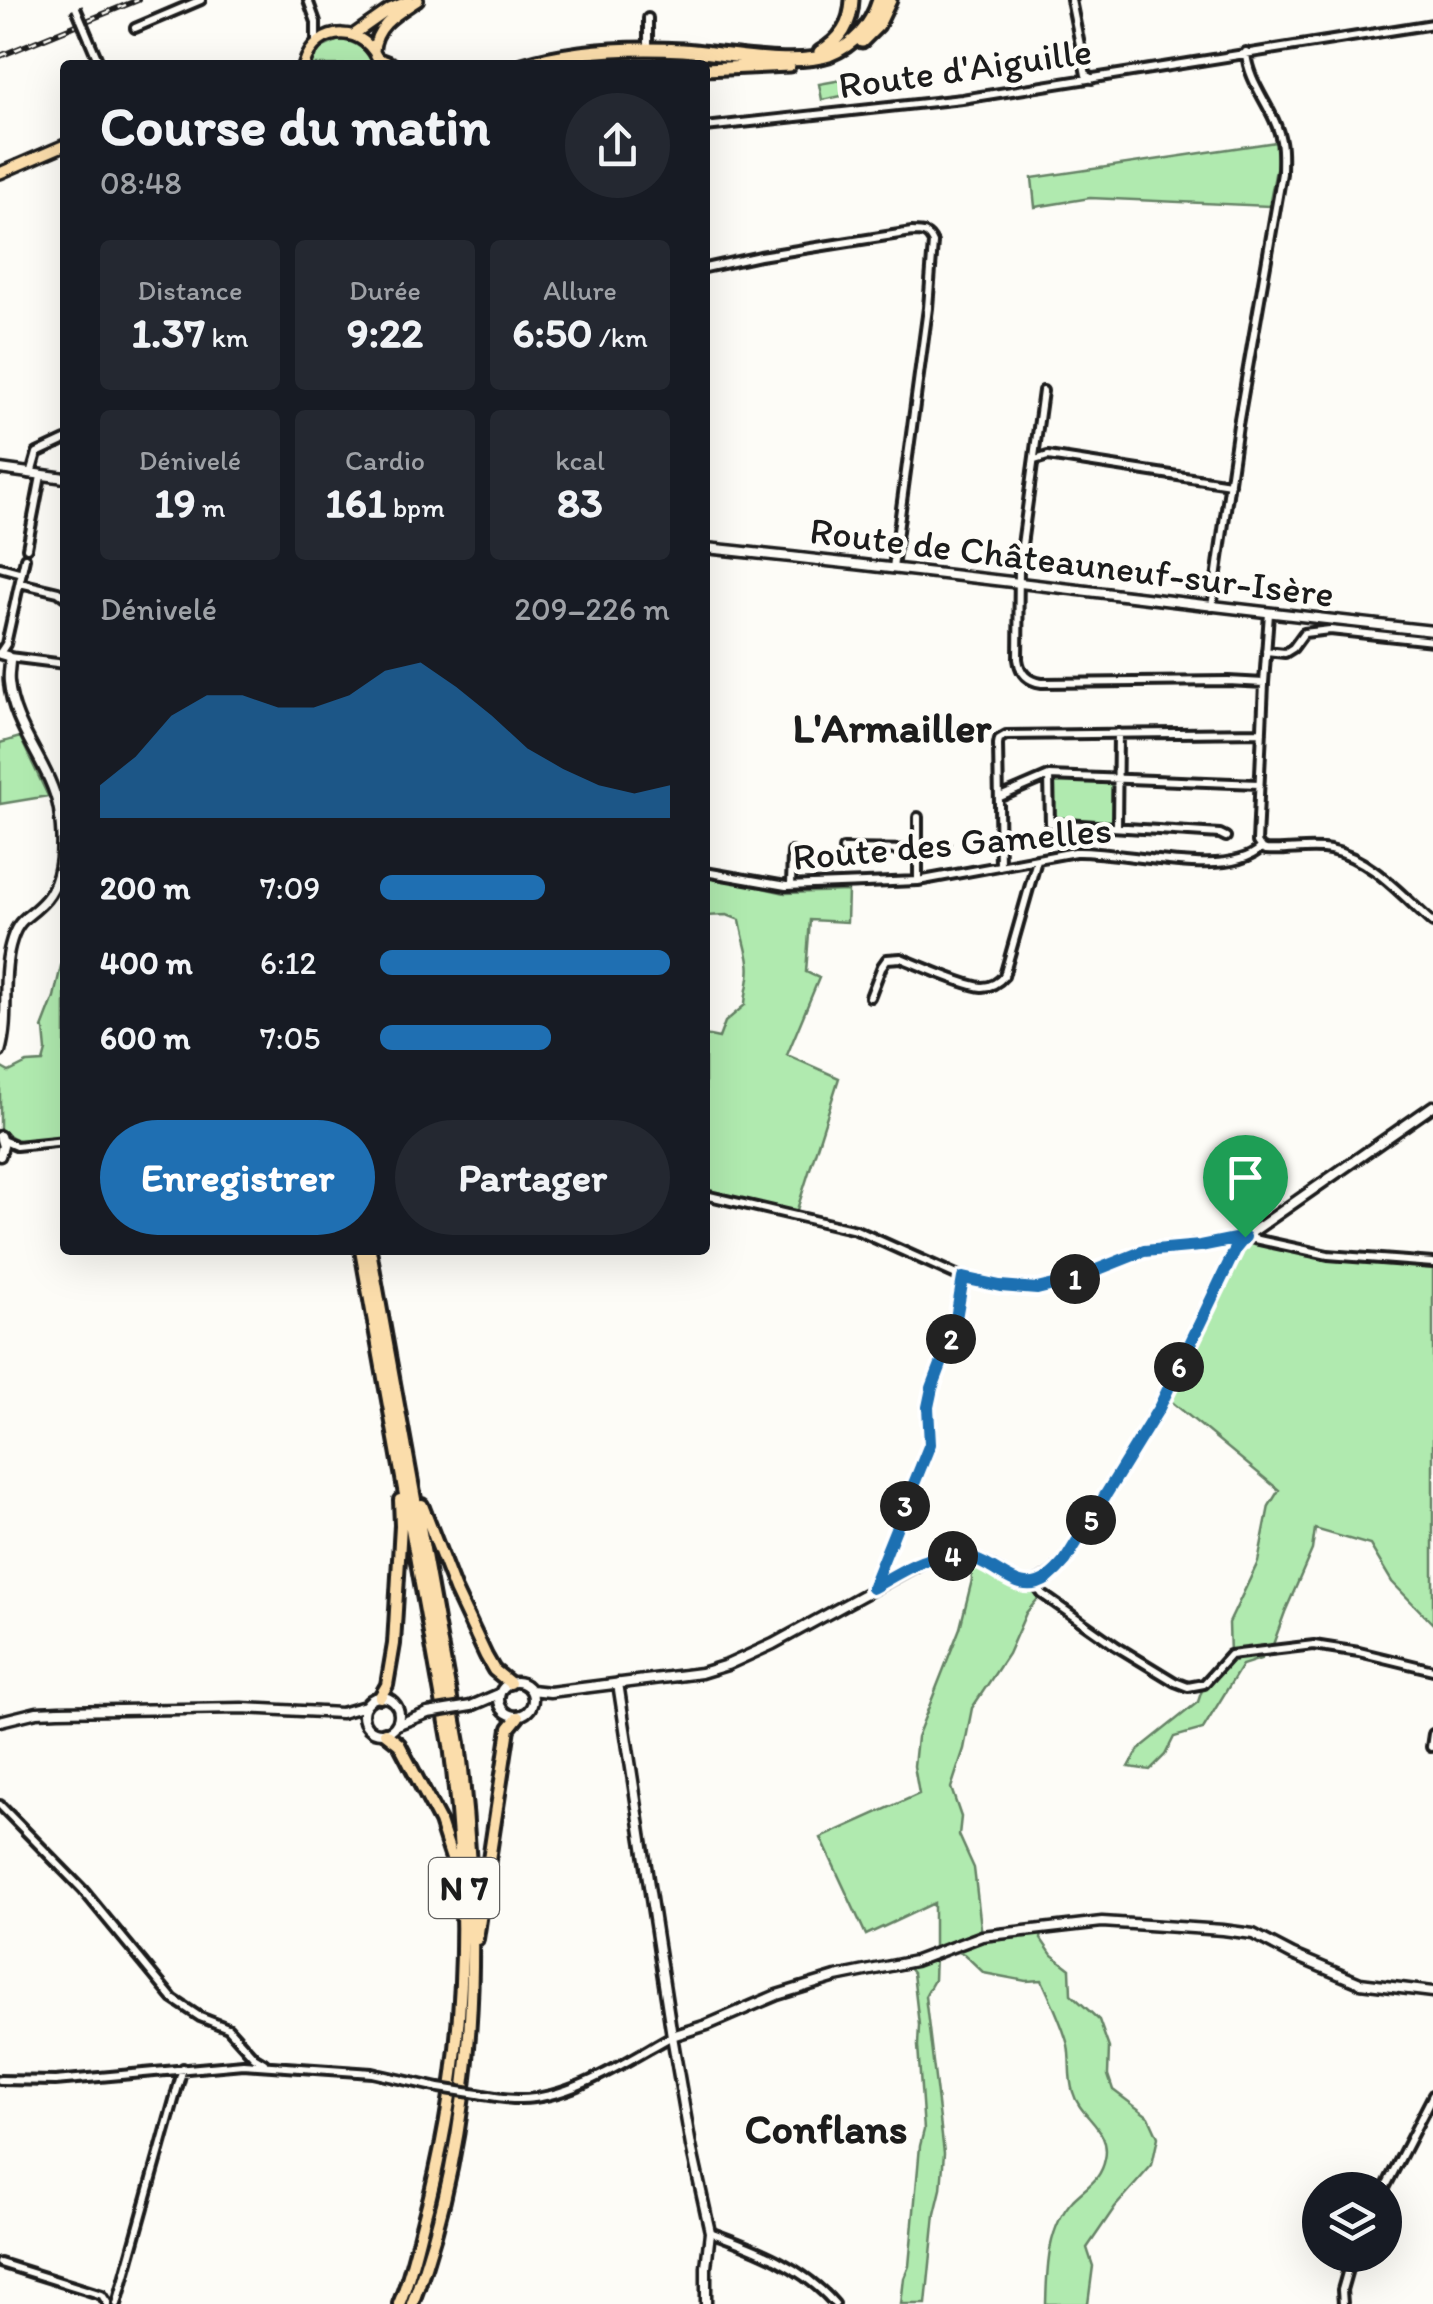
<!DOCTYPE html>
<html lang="fr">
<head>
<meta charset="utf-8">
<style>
	body { margin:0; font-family:Itim,sans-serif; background:#242831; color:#f1f3f6; height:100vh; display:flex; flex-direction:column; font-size:38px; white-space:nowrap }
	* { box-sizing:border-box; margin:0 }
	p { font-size:32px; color:#9ea1a6 }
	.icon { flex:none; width:55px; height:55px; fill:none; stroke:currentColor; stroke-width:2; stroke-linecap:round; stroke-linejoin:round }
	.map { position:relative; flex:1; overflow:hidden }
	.sheet { position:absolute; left:60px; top:60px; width:650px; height:1195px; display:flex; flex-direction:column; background:#171b24; border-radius:10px; box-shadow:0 10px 40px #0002 }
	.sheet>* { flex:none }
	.buttons { position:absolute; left:1302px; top:2172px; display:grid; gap:20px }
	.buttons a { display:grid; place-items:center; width:100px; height:100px; border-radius:50%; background:#171b24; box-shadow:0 10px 40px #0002; font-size:50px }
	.pin { position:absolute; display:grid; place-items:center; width:85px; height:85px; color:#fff; margin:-102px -42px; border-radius:50% 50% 50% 0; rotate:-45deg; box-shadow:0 0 10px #0007 }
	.pin .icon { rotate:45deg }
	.km { position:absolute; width:50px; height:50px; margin:-25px; border-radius:50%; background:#222; color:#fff; font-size:28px; line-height:50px; text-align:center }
	.round { display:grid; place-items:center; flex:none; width:105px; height:105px; border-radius:52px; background:#242831 }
	.summary { display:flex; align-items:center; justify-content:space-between; height:170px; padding:0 40px }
	h1 { font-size:55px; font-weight:700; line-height:75px }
	.stats { display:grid; grid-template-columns:repeat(3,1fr); gap:15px; height:170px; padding:10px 40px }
	.stats div { display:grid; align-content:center; border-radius:10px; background:#242831; text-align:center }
	.stats b { font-size:42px; font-weight:700 }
	.stats small { font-size:28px; font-weight:400 }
	.stats p { font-size:28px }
	.chart { height:280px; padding:20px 40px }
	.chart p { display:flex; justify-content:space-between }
	.chart svg { width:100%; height:180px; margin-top:10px; fill:#1f6fb2; opacity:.7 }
	.primary-button { display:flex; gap:20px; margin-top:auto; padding:20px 40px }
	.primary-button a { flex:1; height:115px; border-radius:60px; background:#1f6fb2; color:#fff; font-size:40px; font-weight:700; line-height:115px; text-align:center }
	.primary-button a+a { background:#242831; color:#f1f3f6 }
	ul { padding:0 40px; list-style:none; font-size:32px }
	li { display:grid; grid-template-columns:160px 120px 1fr; align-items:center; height:75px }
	li i { height:25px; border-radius:12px; background:#1f6fb2 }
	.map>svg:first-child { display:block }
	.green { fill:#b0eaaf; stroke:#668366; stroke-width:2.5 }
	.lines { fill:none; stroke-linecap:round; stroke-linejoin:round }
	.minor-casing { stroke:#1c1c1c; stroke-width:14 }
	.tertiary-casing { stroke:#1c1c1c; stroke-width:15 }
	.secondary-casing { stroke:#1c1c1c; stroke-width:15 }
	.primary-casing { stroke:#1c1c1c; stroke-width:16 }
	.trunk-casing { stroke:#1c1c1c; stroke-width:18 }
	.motorway-casing { stroke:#1c1c1c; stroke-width:19 }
	.minor { stroke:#fdfcf7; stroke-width:6 }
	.tertiary { stroke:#fdfcf7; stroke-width:8 }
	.secondary { stroke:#fdfcf7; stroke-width:8 }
	.primary { stroke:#fbddab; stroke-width:9 }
	.trunk { stroke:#fbddab; stroke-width:10 }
	.motorway { stroke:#fbddab; stroke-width:11 }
	.rail-casing { stroke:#1c1c1c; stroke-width:6 }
	.rail { stroke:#fdfcf7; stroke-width:2.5; stroke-dasharray:8; stroke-linecap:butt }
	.minor-bridge-casing { stroke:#1c1c1c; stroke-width:14; stroke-linecap:butt }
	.tertiary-bridge-casing { stroke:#1c1c1c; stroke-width:15; stroke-linecap:butt }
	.minor-bridge { stroke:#fdfcf7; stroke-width:6 }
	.tertiary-bridge { stroke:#fdfcf7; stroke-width:8 }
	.route-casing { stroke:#fff; stroke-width:20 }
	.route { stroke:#1f6fb2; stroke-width:12 }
	.labels { text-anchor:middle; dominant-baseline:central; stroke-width:9; stroke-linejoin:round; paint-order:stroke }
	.shield { fill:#fdfcf7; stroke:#605f5e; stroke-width:2.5 }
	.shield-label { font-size:35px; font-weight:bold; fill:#1c1c1c }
	.street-label { font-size:38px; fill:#1c1c1c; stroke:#fdfcf7 }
	.quarter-label { font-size:42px; font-weight:bold; fill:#1c1c1c; stroke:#fdfcf7 }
</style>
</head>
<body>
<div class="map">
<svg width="1433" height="2304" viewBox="0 0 1433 2304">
	<rect width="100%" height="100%" fill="#fdfcf7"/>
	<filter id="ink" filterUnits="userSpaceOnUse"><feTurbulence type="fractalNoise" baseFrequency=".01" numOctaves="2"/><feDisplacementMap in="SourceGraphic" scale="20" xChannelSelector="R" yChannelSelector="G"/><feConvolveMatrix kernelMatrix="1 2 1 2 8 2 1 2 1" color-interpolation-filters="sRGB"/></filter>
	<g filter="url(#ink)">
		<path class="green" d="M 339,40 C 356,41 367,49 373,65 L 310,65 L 321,48 Z
			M 853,78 L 856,93 L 822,100 L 819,84 Z
			M 1276,142 L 1278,159 L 1269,206 L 1090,198 L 1035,207 L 1032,178 Z
			M 20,737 L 48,796 L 0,804 L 0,743 Z
			M 1059,780 L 1109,782 L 1113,787 L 1113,818 L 1108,823 L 1062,820 L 1055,815 L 1054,783 Z
			M 705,875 L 785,893 L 848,891 L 847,922 L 810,920 L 806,972 L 819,978 L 787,1055 L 839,1078 L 795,1216 L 705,1195 L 705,1035 L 719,1038 L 725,1022 L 745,1005 C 745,992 752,975 749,962 C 747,948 742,935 740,920 L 727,915 L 705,916 Z
			M 65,948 L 65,1138 C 38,1141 20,1149 0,1128 L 0,1067 L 9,1072 L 27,1063 L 43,1062 L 46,1051 L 44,1030 L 42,1028 L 54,997 Z
			M 1249,1243 L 1302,1254 L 1433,1265 L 1433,1624 L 1392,1582 L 1370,1545 L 1315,1529 L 1312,1550 L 1285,1612 L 1271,1650 L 1261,1659 L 1242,1665 L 1203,1729 L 1174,1737 L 1165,1755 L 1150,1770 L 1129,1767 L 1139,1749 L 1198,1702 L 1204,1684 L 1230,1655 L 1229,1623 L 1258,1562 L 1269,1506 L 1279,1490 L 1167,1398 L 1230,1267 L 1237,1255 Z
			M 970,1557 L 1005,1578 L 1035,1584 L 1042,1594 L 1026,1613 L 1008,1654 L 972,1708 L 964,1749 L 951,1788 L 961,1817 L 959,1835 L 974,1868 L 982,1936 L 1043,1929 L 1041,1939 L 1052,1955 L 1070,1969 L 1071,1994 L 1099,2020 L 1109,2048 L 1108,2075 L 1113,2090 L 1149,2117 L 1158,2137 L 1152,2165 L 1115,2207 L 1087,2248 L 1093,2266 L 1088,2304 L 1046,2304 C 1047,2269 1047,2228 1073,2200 C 1087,2186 1101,2180 1105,2159 C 1112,2129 1080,2118 1073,2092 C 1068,2077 1071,2060 1068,2045 C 1062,2023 1051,2001 1042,1980 L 1026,1981 L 984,1973 L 964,1954 L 948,1948 L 935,1954 L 934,1980 L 925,1996 L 944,2153 L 941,2189 L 935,2214 L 926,2304 L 901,2304 L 904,2278 L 909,2266 L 920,2146 L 924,2130 L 918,2046 L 919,2025 L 913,1973 L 905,1963 L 934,1953 L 934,1903 L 866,1935 L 821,1838 L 919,1794 L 914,1766 L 917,1737 L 960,1628 L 972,1580 Z"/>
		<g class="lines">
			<defs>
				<path id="minor" d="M 308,0 L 316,22 L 316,42
					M 1071,0 L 1086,75 L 1092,79
					M 135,28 L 201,0
					M 89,39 L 100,65
					M 648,50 L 648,18
					M 705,127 L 962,99 L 1433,24
					M 705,268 L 760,256 L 912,232 C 923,232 928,232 933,243 L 928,308 L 893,568
					M 1043,391 L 1019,567 L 1018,659 C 1020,674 1028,681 1042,683 L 1228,681 L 1264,683
					M 1035,460 L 1048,456 L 1230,484
					M 31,474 L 37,453 L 65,440
					M 27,548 L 41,476
					M 0,567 L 22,573
					M 20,583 L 58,592 L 65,597
					M 1212,607 L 1238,425 L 1282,173 C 1282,163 1283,151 1281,141 C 1275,109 1248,85 1246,52
					M 1269,613 L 1264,683 L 1257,842 L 1261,848 L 1266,850 C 1287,852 1309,846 1330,850 C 1371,858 1403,897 1433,923
					M 1266,651 L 1285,653 L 1293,648 L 1304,633 L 1330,630 L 1433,641
					M 0,653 L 6,644 L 25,558
					M 9,657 L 65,664
					M 1049,776 L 1050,823 L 1220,834 L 1226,837
					M 1000,797 L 1049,776 L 1259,784
					M 918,817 L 918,881
					M 1117,827 L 1118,733
					M 843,849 L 917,850 L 946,846
					M 1000,866 L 998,744 L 999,739 L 1006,735 L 1262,732
					M 705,872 L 786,886 L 918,881 L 1075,852 C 1123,850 1226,881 1261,848
					M 791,886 L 792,852
					M 870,997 L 882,966 L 887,959 L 901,958 C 919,965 965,986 982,987 C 992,987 998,983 1004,976 L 1037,860
					M 2,1140 L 16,1146 L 65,1141
					M 705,1195 L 856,1230 L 963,1278 L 1000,1285 L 1037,1289 L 1066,1283 L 1144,1251 L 1200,1245 L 1245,1237 L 1328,1255 L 1433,1263
					M 882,1583 L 877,1581 L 881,1567 L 930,1444 L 928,1407 L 932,1388 L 954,1330 L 963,1278
					M 1035,1584 L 1042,1594 L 1116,1646 L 1175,1682 L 1188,1687 L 1204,1684 L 1230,1655 L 1314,1645 L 1359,1652 L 1433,1670
					M 1431,1747 L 1433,1734
					M 0,1805 L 83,1890 L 173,1999 L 200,2017 L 228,2028 L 254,2057 L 264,2063
					M 0,2080 L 55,2081 L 243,2064 L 372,2073 L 439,2088
					M 478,2094 C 491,2096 504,2099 517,2099 C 568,2101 628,2060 672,2036
					M 1384,2190 L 1433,2095
					M 710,2232 C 756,2249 802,2266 835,2304
					M 0,2263 L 102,2295 L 108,2304
					M 117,2304 L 183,2068
					M 1343,2304 L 1342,2290 L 1352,2255"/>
				<path id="tertiary" d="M 0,654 L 7,656 L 10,660 C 10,667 8,674 9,682 C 13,729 51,765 59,810 C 63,838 65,876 46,899 C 28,920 18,915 10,946 C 1,981 10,1018 0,1052
					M 0,1136 L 3,1146 L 0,1156
					M499 1699a17 17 0 1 1 34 0a17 17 0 1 1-34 0Z
					M 618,1683 L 672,2036 L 691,2146 L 710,2232 L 706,2267 L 706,2304
					M 531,1690 L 550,1692 L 701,1673 L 727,1665 L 773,1644 L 927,1560 C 940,1557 953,1555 967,1557 C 1014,1566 1013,1612 1065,1561 L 1159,1408 L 1236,1248 L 1245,1237 L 1433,1106
					M363 1715a18 18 0 1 1 36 0a18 18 0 1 1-36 0Z
					M 471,1706 L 499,1694
					M 0,1721 L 37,1712 L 59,1711 L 242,1708 L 341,1713 L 365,1706
					M 396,1725 L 428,1713
					M 672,2036 L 707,2025 L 777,1995 L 836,1977 L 915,1961 L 982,1936 L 1102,1922 L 1223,1930 L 1253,1934 L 1293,1955 L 1360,1983 L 1433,1992"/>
				<path id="secondary" d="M 0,469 L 65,478
					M 705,548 C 948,572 1190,605 1433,631"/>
				<path id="primary" d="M 353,35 L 390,9 L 409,1
					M 374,51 C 375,25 399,13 418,0
					M 304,65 C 316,23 368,24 380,65
					M 0,173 L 65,145"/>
				<path id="trunk" d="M 361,1250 L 450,1745 C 471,1909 467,2063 423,2223 C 416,2250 410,2278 399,2304
					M 370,1250 L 459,1743 C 482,1931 480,2125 412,2304
					M 422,1505 L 455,1590 L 486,1656 L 494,1670 L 510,1683
					M 380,1697 L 387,1685 L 394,1644 L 401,1525 L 400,1500
					M 385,1733 L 399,1744 L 440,1822 L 454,1865 L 458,1887
					M 477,1939 L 509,1728 L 518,1717"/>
				<path id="motorway" d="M 862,41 L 878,25 L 890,0
					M 820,52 C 841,40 851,24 852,0
					M 379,60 L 392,65
					M 522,65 C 573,50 629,47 683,50 C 722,53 793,67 829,55 C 854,45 871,26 879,0
					M 573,65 L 613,65
					M 705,69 L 789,65"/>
			</defs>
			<use href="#minor" class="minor-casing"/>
			<use href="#tertiary" class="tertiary-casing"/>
			<use href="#secondary" class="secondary-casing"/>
			<use href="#primary" class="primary-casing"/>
			<use href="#trunk" class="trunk-casing"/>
			<use href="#motorway" class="motorway-casing"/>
			<use href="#minor" class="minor"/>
			<use href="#tertiary" class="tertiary"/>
			<use href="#secondary" class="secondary"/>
			<use href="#primary" class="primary"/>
			<use href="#trunk" class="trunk"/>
			<use href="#motorway" class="motorway"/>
			<defs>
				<path id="rail" d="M 0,56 L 138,0"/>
			</defs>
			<use href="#rail" class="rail-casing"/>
			<use href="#rail" class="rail"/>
			<defs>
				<path id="minor-bridge" d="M 76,8 L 89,39
					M 439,2088 L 478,2094"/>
				<path id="tertiary-bridge" d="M 428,1713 L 471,1706"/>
			</defs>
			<use href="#minor-bridge" class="minor-bridge-casing"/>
			<use href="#tertiary-bridge" class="tertiary-bridge-casing"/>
			<use href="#minor-bridge" class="minor-bridge"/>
			<use href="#tertiary-bridge" class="tertiary-bridge"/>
		</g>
	</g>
	<g class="lines" filter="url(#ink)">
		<defs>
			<path id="route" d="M 1245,1237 L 1236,1248 L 1159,1408 L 1065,1561 C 1060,1567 1054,1573 1048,1578 C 1026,1593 1009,1578 990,1567 C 977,1559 960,1554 945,1556 C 920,1558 894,1576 872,1588 L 930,1444 L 928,1407 L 932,1388 L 954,1330 L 963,1278 L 1000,1286 L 1037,1289 L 1066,1282 L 1144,1251 L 1200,1246 Z"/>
		</defs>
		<use href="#route" class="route-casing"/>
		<use href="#route" class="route"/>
	</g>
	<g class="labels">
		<rect class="shield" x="429" y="1858" width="70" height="60" rx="8"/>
		<g class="shield-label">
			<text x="464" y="1888">N 7</text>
		</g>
		<g class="street-label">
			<text transform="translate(965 68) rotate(-8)">Route d'Aiguille</text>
			<text transform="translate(1072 562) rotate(7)">Route de Châteauneuf-sur-Isère</text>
			<text transform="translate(952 843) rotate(-5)">Route des Gamelles</text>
		</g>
		<g class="quarter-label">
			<text x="892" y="727">L'Armailler</text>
			<text x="826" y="2128">Conflans</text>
		</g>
	</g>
</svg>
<div class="buttons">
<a><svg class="icon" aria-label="layers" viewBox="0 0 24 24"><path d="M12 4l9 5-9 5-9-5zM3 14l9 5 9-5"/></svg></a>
</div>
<div class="pin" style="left:1245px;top:1237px;background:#1e9e55"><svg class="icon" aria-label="arrive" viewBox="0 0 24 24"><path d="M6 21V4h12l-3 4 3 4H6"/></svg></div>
<b class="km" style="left:1075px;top:1279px">1</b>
<b class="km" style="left:951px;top:1339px">2</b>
<b class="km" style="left:905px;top:1506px">3</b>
<b class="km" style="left:953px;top:1556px">4</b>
<b class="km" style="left:1091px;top:1520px">5</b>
<b class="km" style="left:1179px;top:1367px">6</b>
<section class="sheet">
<div class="summary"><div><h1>Course du matin</h1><p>08:48</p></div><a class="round"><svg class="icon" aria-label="share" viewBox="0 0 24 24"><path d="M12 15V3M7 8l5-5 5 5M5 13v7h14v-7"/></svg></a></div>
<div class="stats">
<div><p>Distance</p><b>1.37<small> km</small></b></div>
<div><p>Durée</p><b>9:22</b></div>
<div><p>Allure</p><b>6:50<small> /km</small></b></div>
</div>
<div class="stats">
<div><p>Dénivelé</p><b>19<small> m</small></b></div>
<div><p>Cardio</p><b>161<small> bpm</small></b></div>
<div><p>kcal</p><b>83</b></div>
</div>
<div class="chart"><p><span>Dénivelé</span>209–226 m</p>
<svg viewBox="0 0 160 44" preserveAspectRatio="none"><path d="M0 44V36L10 29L20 19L30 14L40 14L50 17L60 17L70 14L80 8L90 6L100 12L110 19L120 27L130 32L140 36L150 38L160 36V44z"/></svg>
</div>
<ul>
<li><b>200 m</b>7:09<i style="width:57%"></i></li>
<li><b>400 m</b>6:12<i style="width:100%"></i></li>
<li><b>600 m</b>7:05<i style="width:59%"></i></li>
</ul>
<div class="primary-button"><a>Enregistrer</a><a>Partager</a></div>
</section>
</div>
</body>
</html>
